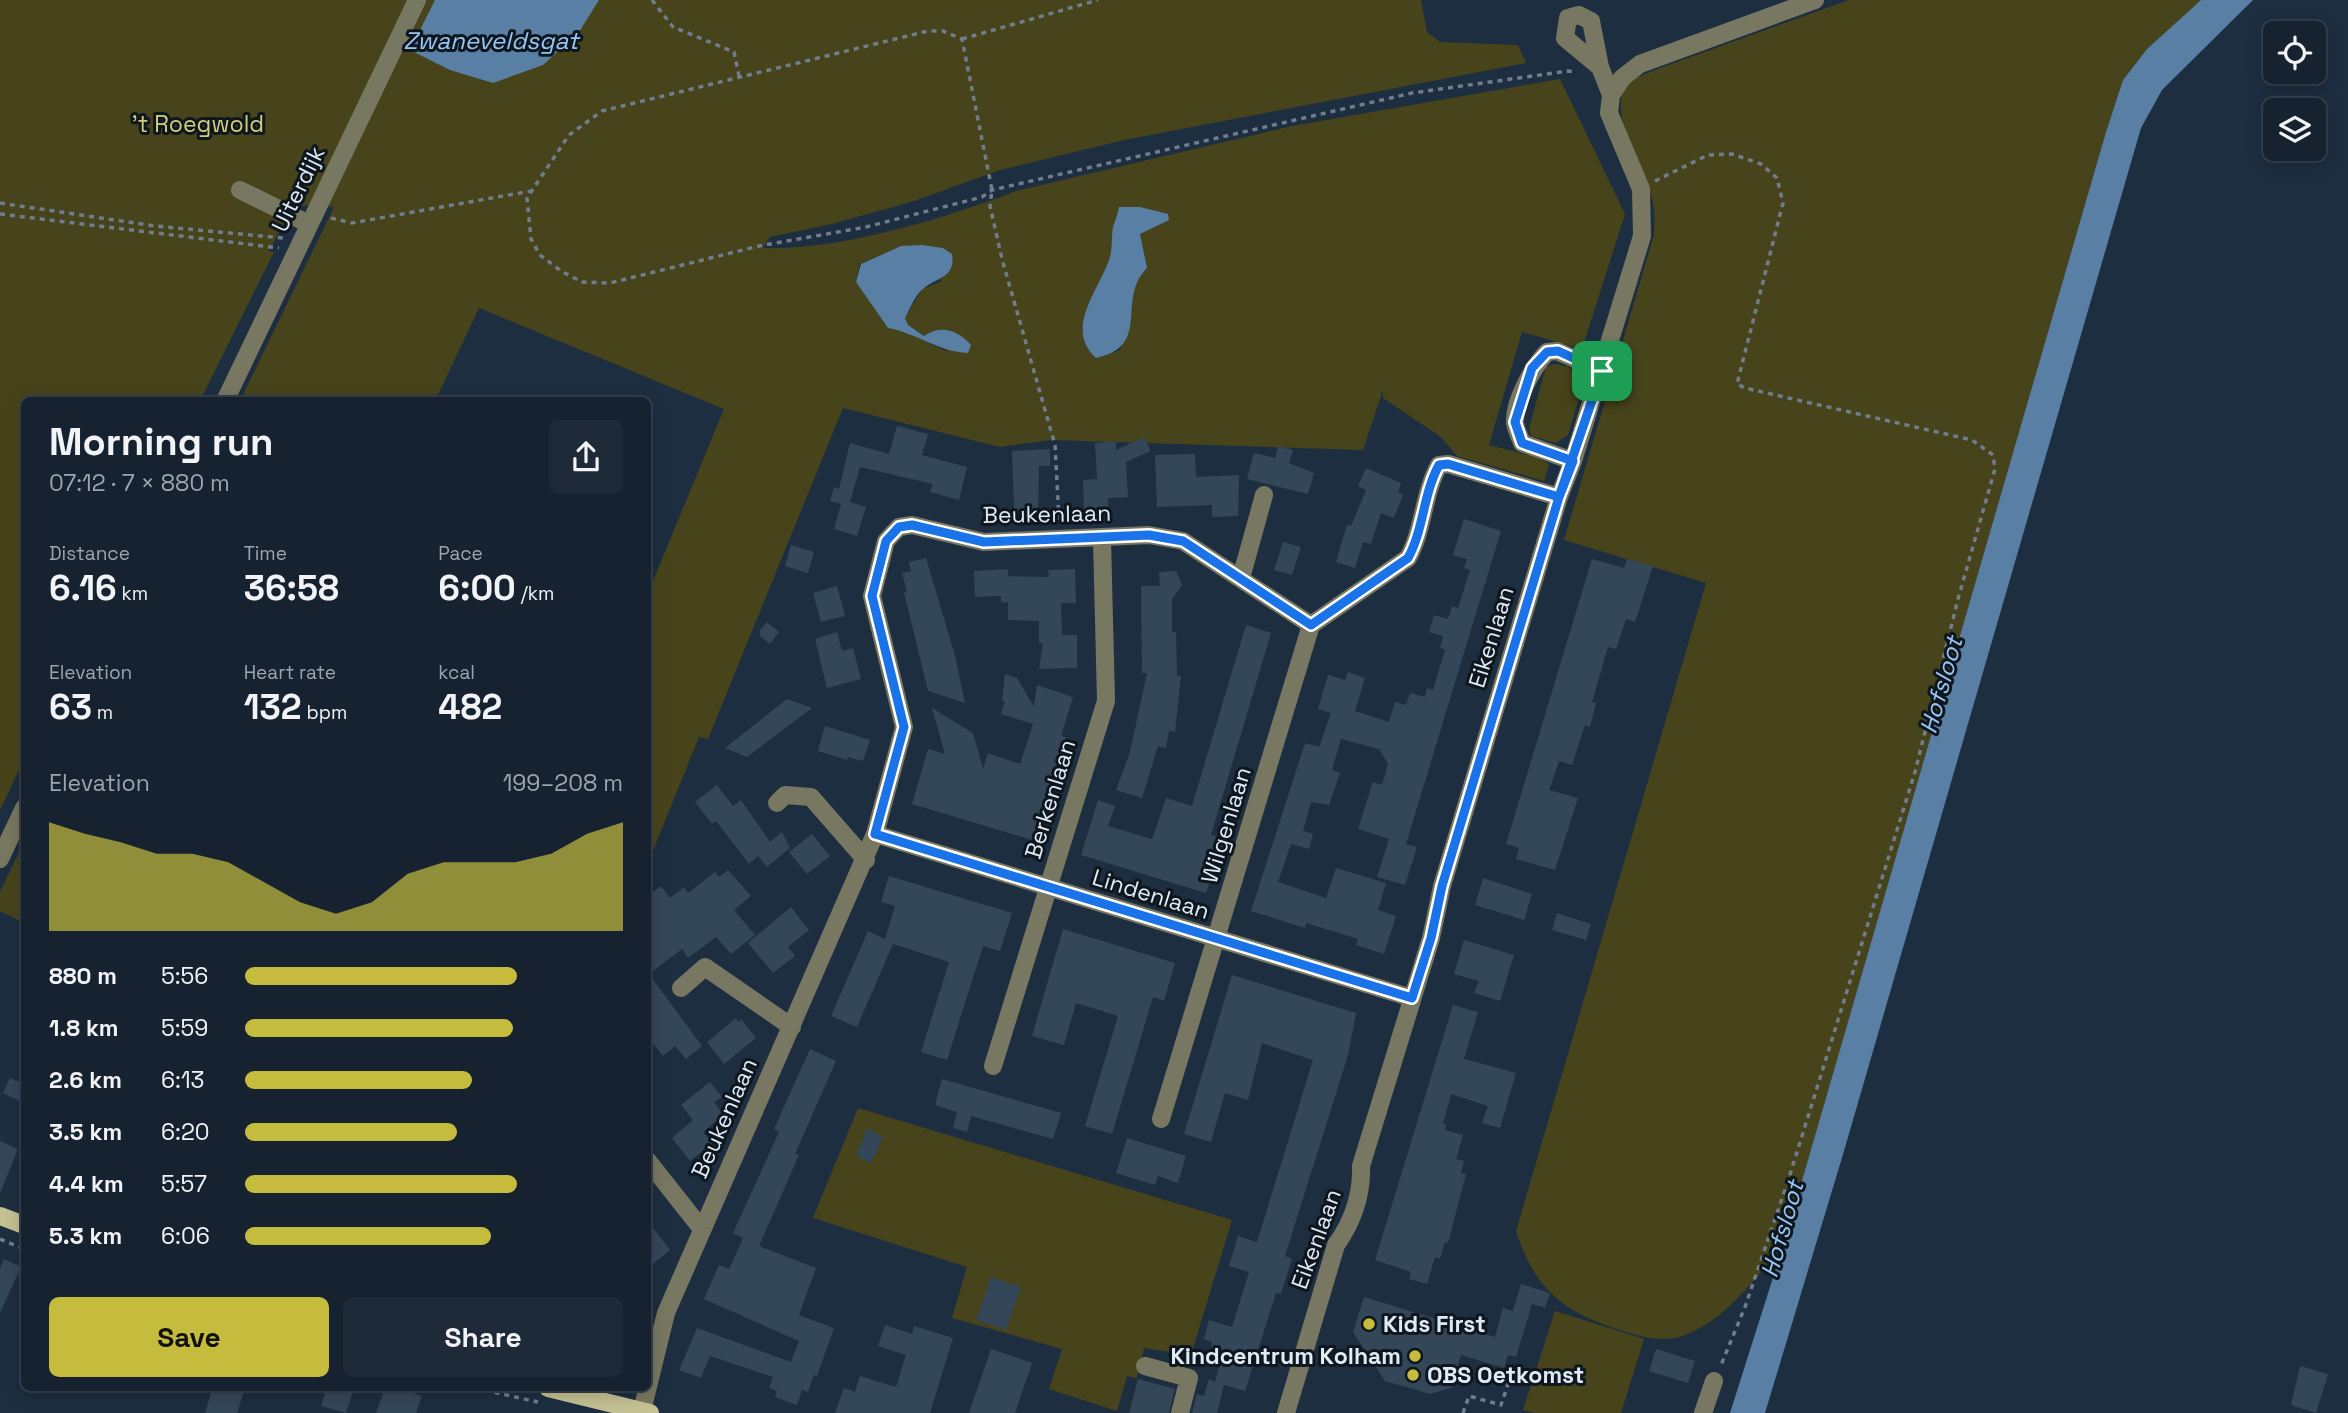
<!DOCTYPE html>
<html lang="en">
<head>
<meta charset="utf-8">
<style>
	body { margin:0; font-family:"Space Grotesk",sans-serif; background:#1f2a38; color:#f1f3f6; height:100vh; display:flex; flex-direction:column; font-size:26px; white-space:nowrap }
	* { box-sizing:border-box; margin:0 }
	p { font-size:23px; color:#9ea4ab }
	.icon { flex:none; width:38px; height:38px; fill:none; stroke:currentColor; stroke-width:2; stroke-linecap:round; stroke-linejoin:round }
	.map { position:relative; flex:1; overflow:hidden }
	.panel { position:absolute; left:21px; top:397px; width:630px; height:994px; display:flex; flex-direction:column; background:#162230; border-radius:10px; box-shadow:0 4px 18px #0003,0 0 0 2px #353f4c }
	.panel>* { flex:none }
	.fabs { position:absolute; left:2263px; top:21px; display:grid; gap:14px }
	.fabs a { display:grid; place-items:center; width:63px; height:63px; border-radius:10px; background:#162230; box-shadow:0 4px 18px #0003,0 0 0 2px #353f4c; font-size:35px }
	.pin { position:absolute; display:grid; place-items:center; width:60px; height:60px; color:#fff; margin:-30px; border-radius:14px; box-shadow:0 4px 10px #0006 }
	.round { display:grid; place-items:center; flex:none; width:74px; height:74px; border-radius:10px; background:#1f2a38 }
	.summary { display:flex; align-items:center; justify-content:space-between; height:119px; padding:0 28px }
	h1 { font-size:38px; font-weight:800; line-height:52px }
	.figures { display:grid; grid-template-columns:repeat(3,1fr); gap:10px; height:119px; padding:7px 28px }
	.figures div { display:grid; align-content:center }
	.figures b { font-size:35px; font-weight:800 }
	.figures small { font-size:19px; font-weight:400 }
	.figures p { font-size:19px }
	.chart { height:196px; padding:14px 28px }
	.chart p { display:flex; justify-content:space-between }
	.chart svg { width:100%; height:126px; margin-top:7px; fill:#c5bc3d; opacity:.7 }
	.button { display:flex; gap:14px; margin-top:auto; padding:14px 28px }
	.button a { flex:1; height:80px; border-radius:10px; background:#c5bc3d; color:#111; font-size:28px; font-weight:800; line-height:80px; text-align:center }
	.button a+a { background:#1f2a38; color:#f1f3f6 }
	ul { padding:0 28px; list-style:none; font-size:23px }
	li { display:grid; grid-template-columns:112px 84px 1fr; align-items:center; height:52px }
	li i { height:18px; border-radius:9px; background:#c5bc3d }
	.map>svg:first-child { display:block }
	.green { fill:#47441c; fill-rule:evenodd }
	.water { fill:#597fa5 }
	.building { fill:#344759 }
	.lines { fill:none; stroke-linecap:round; stroke-linejoin:round }
	.path { stroke:#6f7d8d; stroke-width:3.5; stroke-dasharray:5 5; stroke-linecap:butt }
	.minor { stroke:#787761; stroke-width:18 }
	.major { stroke:#c4c193; stroke-width:18 }
	.route-casing { stroke:#fff; stroke-width:14 }
	.route { stroke:#1a73e8; stroke-width:9 }
	.poi-dot { fill:#c5bc3d; stroke:#0e161e; stroke-width:2.5 }
	.labels { text-anchor:middle; dominant-baseline:central; stroke-width:6; stroke-linejoin:round; paint-order:stroke }
	.park-label { font-size:23px; fill:#d3ce7d; stroke:#0e161e }
	.street-label { font-size:23px; fill:#dfeaf6; stroke:#0e161e }
	.poi-label { font-size:23px; font-weight:bold; fill:#dfeaf6; stroke:#0e161e; text-anchor:start }
	.water-label { font-size:24px; font-style:italic; fill:#98c5f4; stroke:#0e161e }
</style>
</head>
<body>
<div class="map">
<svg width="2348" height="1413" viewBox="0 0 2348 1413">
	<rect width="100%" height="100%" fill="#1d2e40"/>
	<path class="green" d="M 0,0 L 1421,0 L 1427,32 L 1440,42 L 1518,45 L 1526,63 L 1124,140 L 1000,170 L 914,201 L 832,224 L 770,237 L 763,248 C 837,251 947,218 1016,191 L 1292,126 L 1560,79 L 1625,214 L 1582,349 L 1522,332 L 1489,445 L 1536,457 L 1549,464 L 1544,481 L 1457,456 L 1441,437 L 1383,398 L 1383,390 L 1363,450 L 1051,440 L 1000,447 L 843,408 L 708,739 L 699,737 L 648,863 L 648,593 L 724,409 L 479,308 L 435,401 L 240,401 L 334,207 L 294,205 L 269,251 L 274,252 L 200,401 L 24,401 L 24,760 L 0,810 ZM 1120,207 L 1150,211 L 1144,232 L 1140,234 L 1129,329 L 1120,350 L 1096,358 C 1064,329 1098,291 1109,260 C 1115,243 1116,224 1120,207 ZM 901,246 L 942,281 L 922,289 L 905,318 L 908,325 L 950,353 L 902,330 L 888,327 L 856,282 L 860,264 Z
		M 1849,0 L 2201,0 L 2147,49 L 2123,80 L 2106,132 L 1783,1246 C 1755,1278 1727,1319 1685,1335 C 1666,1343 1642,1337 1623,1331 C 1565,1313 1535,1291 1516,1231 L 1706,583 L 1564,540 L 1654,235 C 1655,220 1655,205 1650,192 C 1642,166 1609,114 1625,88 C 1632,77 1651,72 1663,67 Z
		M 1555,364 L 1569,367 L 1583,385 L 1568,435 L 1556,443 L 1531,436 L 1529,428 L 1546,367 Z
		M 24,842 L 24,923 L 0,911 L 0,892 Z
		M 858,1108 L 1232,1220 L 1191,1355 L 1144,1348 L 1137,1378 L 1127,1376 L 1117,1411 L 1049,1389 L 1062,1349 L 952,1318 L 967,1267 L 813,1218 Z
		M 1555,1311 L 1644,1339 L 1621,1413 L 1534,1413 L 1523,1410 Z"/>
	<path class="water" d="M 435,0 L 599,0 L 579,32 L 543,65 L 493,83 L 450,70 L 410,50 Z
		M 2201,0 L 2253,0 L 2162,90 L 2141,128 L 1844,1151 L 1765,1413 L 1730,1413 L 1783,1246 L 2106,132 L 2123,80 L 2147,49 Z
		M 1119,207 L 1140,207 L 1168,214 L 1169,220 L 1140,234 L 1147,268 C 1115,300 1153,346 1096,358 C 1064,329 1098,291 1109,260 C 1113,249 1111,238 1113,227 C 1115,220 1118,214 1119,207 Z
		M 922,245 L 943,248 L 952,254 C 956,278 937,277 923,289 C 915,295 910,309 905,318 L 908,325 L 924,336 C 941,324 959,331 971,345 L 968,353 C 939,352 916,333 888,328 L 856,282 L 861,264 L 901,246 Z"/>
	<path class="building" d="M 897,426 L 928,434 L 922,455 L 967,467 L 959,500 L 930,492 L 933,484 L 860,467 L 850,502 L 866,507 L 857,536 L 834,529 L 841,504 L 830,501 L 834,487 L 839,489 L 850,443 L 889,454 Z
		M 1144,437 L 1151,451 L 1126,462 L 1128,497 L 1108,498 L 1108,508 L 1084,509 L 1083,480 L 1097,479 L 1095,443 L 1116,441 L 1116,450 Z
		M 1278,446 L 1293,450 L 1289,463 L 1314,473 L 1308,494 L 1247,479 L 1254,453 L 1275,458 Z
		M 1050,449 L 1050,466 L 1039,466 L 1038,509 L 1014,510 L 1012,451 Z
		M 1195,454 L 1196,477 L 1239,475 L 1238,516 L 1212,517 L 1212,505 L 1157,507 L 1155,455 Z
		M 1366,468 L 1401,483 L 1398,492 L 1403,495 L 1394,518 L 1381,513 L 1371,544 L 1363,542 L 1355,568 L 1336,562 L 1347,525 L 1351,526 L 1366,490 L 1358,486 Z
		M 1464,519 L 1501,531 L 1406,844 L 1417,847 L 1405,885 L 1377,877 L 1389,839 L 1358,829 L 1373,782 L 1382,785 L 1388,764 L 1379,749 L 1341,739 L 1332,770 L 1340,773 L 1329,805 L 1311,802 L 1303,831 L 1313,834 L 1309,849 L 1291,844 L 1278,882 L 1326,898 L 1336,868 L 1386,883 L 1378,910 L 1396,916 L 1384,954 L 1356,945 L 1358,939 L 1306,923 L 1305,928 L 1251,911 L 1305,743 L 1319,747 L 1331,713 L 1318,709 L 1328,675 L 1345,680 L 1348,672 L 1365,678 L 1355,711 L 1389,722 L 1395,702 L 1406,705 L 1410,693 L 1425,697 L 1427,688 L 1433,690 L 1445,650 L 1440,648 L 1443,636 L 1429,632 L 1434,615 L 1448,619 L 1452,606 L 1458,608 L 1470,570 L 1464,568 L 1467,559 L 1453,555 Z
		M 1283,542 L 1301,547 L 1292,575 L 1274,570 Z
		M 791,545 L 814,552 L 808,573 L 785,566 Z
		M 926,558 L 955,656 L 965,703 L 928,691 L 904,592 L 907,592 L 902,573 L 911,571 L 909,562 Z
		M 1592,559 L 1624,568 L 1627,559 L 1653,566 L 1635,622 L 1626,619 L 1616,649 L 1608,647 L 1592,702 L 1596,703 L 1590,727 L 1585,725 L 1572,765 L 1559,761 L 1549,790 L 1578,798 L 1555,870 L 1516,859 L 1519,848 L 1506,844 Z
		M 1008,569 L 1008,576 L 1049,577 L 1048,570 L 1075,569 L 1076,603 L 1061,603 L 1062,635 L 1077,635 L 1077,668 L 1039,669 L 1043,643 L 1039,643 L 1039,621 L 1008,620 L 1008,602 L 1001,603 L 1001,596 L 975,597 L 974,571 Z
		M 1176,571 L 1182,585 L 1172,599 L 1172,632 L 1176,632 L 1177,676 L 1181,676 L 1175,732 L 1169,731 L 1166,748 L 1158,746 L 1142,798 L 1116,790 L 1130,752 L 1147,673 L 1142,673 L 1141,586 L 1160,586 L 1159,572 Z
		M 837,586 L 845,616 L 821,622 L 813,593 Z
		M 767,622 L 779,632 L 770,644 L 760,636 L 760,630 Z
		M 1246,625 L 1271,633 L 1211,835 L 1226,839 L 1206,893 L 1081,855 L 1098,800 L 1115,806 L 1108,826 L 1152,839 L 1166,798 L 1192,806 Z
		M 837,632 L 842,651 L 853,648 L 861,679 L 827,688 L 815,639 Z
		M 1005,674 L 1017,678 L 1034,707 L 1037,685 L 1073,697 L 1061,736 L 1066,737 L 1050,786 L 1055,787 L 1036,841 L 912,804 L 928,749 L 945,754 L 932,708 L 973,733 L 983,769 L 988,753 L 1020,764 L 1033,724 L 1001,714 L 1005,701 L 1002,701 Z
		M 787,699 L 812,708 L 747,757 L 725,748 Z
		M 825,726 L 870,740 L 863,761 L 848,757 L 847,760 L 818,751 Z
		M 717,785 L 733,806 L 741,800 L 770,842 L 782,832 L 790,848 L 767,867 L 758,856 L 749,864 L 716,821 L 712,824 L 695,802 Z
		M 812,834 L 830,856 L 807,874 L 789,852 Z
		M 728,870 L 751,896 L 734,910 L 755,935 L 731,954 L 716,937 L 688,958 L 682,949 L 649,974 L 702,1046 L 686,1059 L 675,1046 L 663,1056 L 648,1037 L 648,896 L 661,886 L 670,898 L 684,887 L 688,893 L 715,872 L 719,877 Z
		M 889,876 L 1012,913 L 1000,951 L 983,946 L 947,1060 L 921,1052 L 949,962 L 893,944 L 857,1027 L 831,1016 L 868,931 L 885,939 L 895,906 L 881,902 Z
		M 1483,878 L 1532,894 L 1524,920 L 1475,905 Z
		M 791,907 L 809,930 L 788,947 L 795,956 L 773,973 L 748,943 Z
		M 1557,913 L 1591,924 L 1586,940 L 1552,930 Z
		M 1063,929 L 1175,963 L 1164,1001 L 1153,997 L 1112,1134 L 1085,1126 L 1118,1016 L 1076,1003 L 1064,1045 L 1032,1036 Z
		M 1464,940 L 1514,955 L 1500,1001 L 1474,993 L 1479,981 L 1454,974 Z
		M 1232,975 L 1356,1013 L 1348,1055 L 1285,1256 L 1292,1259 L 1281,1294 L 1276,1293 L 1245,1391 L 1224,1385 L 1217,1413 L 1192,1413 L 1197,1394 L 1204,1396 L 1209,1379 L 1215,1382 L 1224,1350 L 1211,1347 L 1212,1342 L 1204,1339 L 1209,1320 L 1232,1327 L 1249,1272 L 1229,1266 L 1238,1236 L 1257,1242 L 1313,1060 L 1262,1043 L 1248,1100 L 1225,1093 L 1211,1142 L 1184,1134 Z
		M 1453,1005 L 1478,1012 L 1464,1059 L 1516,1073 L 1500,1128 L 1482,1123 L 1488,1106 L 1451,1094 L 1443,1124 L 1446,1125 L 1445,1130 L 1463,1135 L 1456,1159 L 1464,1161 L 1461,1173 L 1466,1174 L 1448,1243 L 1445,1242 L 1440,1259 L 1435,1257 L 1427,1284 L 1409,1279 L 1411,1272 L 1375,1260 Z
		M 736,1018 L 738,1022 L 741,1019 L 756,1038 L 724,1064 L 707,1042 Z
		M 810,1049 L 836,1061 L 795,1154 L 799,1155 L 759,1246 L 816,1268 L 799,1315 L 834,1328 L 817,1376 L 814,1375 L 808,1392 L 802,1390 L 797,1405 L 775,1397 L 777,1391 L 769,1388 L 773,1377 L 710,1356 L 701,1378 L 679,1370 L 697,1328 L 791,1362 L 799,1341 L 704,1299 L 719,1265 L 729,1269 L 743,1238 L 733,1233 L 779,1132 L 774,1129 Z
		M 10,1078 L 24,1084 L 24,1103 L 3,1093 Z
		M 942,1079 L 1061,1113 L 1053,1139 L 971,1116 L 967,1132 L 953,1128 L 957,1112 L 935,1105 Z
		M 710,1082 L 722,1097 L 714,1102 L 724,1115 L 703,1132 L 713,1143 L 690,1161 L 672,1138 L 693,1120 L 681,1105 Z
		M 867,1128 L 883,1137 L 871,1163 L 856,1156 Z
		M 1127,1138 L 1186,1156 L 1178,1183 L 1158,1176 L 1155,1185 L 1116,1173 Z
		M 0,1141 L 18,1149 L 0,1193 Z
		M 648,1221 L 670,1250 L 648,1268 Z
		M 4,1259 L 21,1267 L 0,1313 L 0,1269 Z
		M 991,1277 L 1021,1287 L 1006,1330 L 976,1320 Z
		M 1521,1284 L 1550,1293 L 1545,1308 L 1532,1304 L 1516,1357 L 1508,1355 L 1504,1368 L 1461,1355 L 1451,1388 L 1430,1394 L 1385,1381 L 1353,1332 L 1364,1297 L 1495,1337 L 1503,1308 L 1513,1311 Z
		M 885,1325 L 912,1334 L 914,1326 L 953,1338 L 930,1413 L 835,1413 L 844,1388 L 855,1392 L 860,1376 L 896,1387 L 906,1355 L 878,1346 Z
		M 991,1349 L 1032,1363 L 1015,1413 L 969,1413 Z
		M 1656,1349 L 1695,1361 L 1688,1383 L 1649,1371 Z
		M 2300,1366 L 2328,1374 L 2316,1413 L 2291,1405 Z
		M 1138,1379 L 1175,1389 L 1169,1413 L 1129,1413 Z
		M 216,1388 L 245,1388 L 237,1413 L 205,1413 L 212,1390 Z
		M 327,1388 L 354,1388 L 346,1413 L 321,1406 Z
		M 385,1388 L 398,1388 L 422,1396 L 416,1413 L 376,1413 Z"/>
	<g class="lines">
		<path class="path" d="M 652,0 L 673,27 L 734,52 L 739,76
			M 962,39 L 1098,0
			M 1655,181 L 1708,155 L 1732,154 L 1761,164 L 1777,178 L 1783,203 L 1737,384 L 1745,388 L 1972,440 L 1993,455 L 1995,469 L 1958,599 L 1915,772 L 1788,1181 L 1745,1307 L 1721,1365
			M 0,203 L 155,226 L 283,238
			M 0,214 L 279,248
			M 331,218 L 352,223 L 531,191
			M 1059,520 L 1055,445 L 1002,259 L 990,206 L 992,190 L 962,39 L 943,31 L 928,31 L 602,111 L 569,135 L 527,198 L 531,239 L 540,255 L 561,271 L 582,282 L 610,283 L 759,246 L 866,227 L 982,197 L 992,190 L 1412,93 L 1568,71 L 1576,72
			M 0,1239 L 24,1249
			M 475,1388 L 538,1402
			M 1463,1413 L 1469,1396 L 1501,1405 L 1513,1369"/>
		<path class="minor" d="M 1600,67 L 1565,38 L 1568,18 L 1579,15 L 1591,21 L 1600,67 L 1611,95
			M 240,190 L 309,224
			M 225,401 L 417,0
			M 1573,461 L 1522,443 C 1520,437 1515,428 1515,422 C 1514,401 1533,367 1547,352 L 1557,351 L 1602,371
			M 1241,578 L 1264,495
			M 777,803 L 785,795 L 811,797 L 866,860
			M 875,834 L 1412,998
			M 0,859 L 24,808
			M 681,988 L 705,967 L 792,1027
			M 993,1066 L 1106,701 L 1102,539
			M 1161,1119 L 1311,625
			M 648,1161 L 701,1228
			M 1145,1366 L 1189,1378 L 1180,1413
			M 642,1411 L 666,1313 L 875,834 L 904,727 L 872,596 L 886,541 L 899,527 L 912,525 L 984,542 L 1149,535 L 1183,541 L 1311,625 L 1408,558 C 1424,529 1423,494 1439,465 L 1448,464 L 1559,497
			M 1286,1413 L 1336,1245 C 1353,1221 1362,1196 1361,1166 L 1431,938 L 1442,886 L 1559,497 L 1573,461 L 1642,236 L 1641,189 L 1609,113 L 1611,95 L 1622,78 L 1640,64 L 1815,0
			M 1703,1413 L 1714,1381"/>
		<path class="major" d="M 0,1216 L 24,1225
			M 548,1388 L 650,1413"/>
	</g>
	<g class="lines">
		<defs>
			<path id="route" d="M 1602,371 L 1559,497 L 1448,464 L 1439,465 C 1423,494 1424,529 1408,558 L 1311,625 L 1183,541 L 1149,535 L 984,542 L 912,525 L 899,527 L 886,541 L 872,596 L 904,727 L 875,834 L 1412,998 L 1431,938 L 1442,886 L 1559,497 L 1573,461 L 1522,443 L 1515,422 L 1532,368 L 1547,352 L 1558,351 L 1602,371"/>
		</defs>
		<use href="#route" class="route-casing"/>
		<use href="#route" class="route"/>
	</g>
	<g class="poi-dot">
		<circle cx="1369" cy="1324" r="7"/>
		<circle cx="1415" cy="1356" r="7"/>
		<circle cx="1413" cy="1375" r="7"/>
	</g>
	<g class="labels">
		<g class="park-label">
			<text x="198" y="124">'t Roegwold</text>
		</g>
		<g class="street-label">
			<text transform="translate(298 189) rotate(-64)">Uiterdijk</text>
			<text transform="translate(1047 514) rotate(-1)">Beukenlaan</text>
			<text transform="translate(1491 637) rotate(-73)">Eikenlaan</text>
			<text transform="translate(1050 799) rotate(-73)">Berkenlaan</text>
			<text transform="translate(1226 825) rotate(-73)">Wilgenlaan</text>
			<text transform="translate(1151 894) rotate(17)">Lindenlaan</text>
			<text transform="translate(724 1118) rotate(-66)">Beukenlaan</text>
			<text transform="translate(1316 1239) rotate(-70)">Eikenlaan</text>
		</g>
		<g class="poi-label">
			<text x="1383" y="1324">Kids First</text>
			<text x="1401" y="1356" text-anchor="end">Kindcentrum Kolham</text>
			<text x="1427" y="1375">OBS Oetkomst</text>
		</g>
		<g class="water-label">
			<text x="491" y="40">Zwaneveldsgat</text>
			<text transform="translate(1941 685) rotate(-74)">Hofsloot</text>
			<text transform="translate(1782 1229) rotate(-74)">Hofsloot</text>
		</g>
	</g>
</svg>
<div class="fabs">
<a><svg class="icon" aria-label="locate" viewBox="0 0 24 24"><circle cx="12" cy="12" r="6"/><path d="M12 2v4M12 18v4M2 12h4M18 12h4"/></svg></a>
<a><svg class="icon" aria-label="layers" viewBox="0 0 24 24"><path d="M12 4l9 5-9 5-9-5zM3 14l9 5 9-5"/></svg></a>
</div>
<div class="pin" style="left:1602px;top:371px;background:#1e9e55"><svg class="icon" aria-label="arrive" viewBox="0 0 24 24"><path d="M6 21V4h12l-3 4 3 4H6"/></svg></div>
<section class="panel">
<div class="summary"><div><h1>Morning run</h1><p>07:12 · 7 × 880 m</p></div><a class="round"><svg class="icon" aria-label="share" viewBox="0 0 24 24"><path d="M12 15V3M7 8l5-5 5 5M5 13v7h14v-7"/></svg></a></div>
<div class="figures">
<div><p>Distance</p><b>6.16<small> km</small></b></div>
<div><p>Time</p><b>36:58</b></div>
<div><p>Pace</p><b>6:00<small> /km</small></b></div>
</div>
<div class="figures">
<div><p>Elevation</p><b>63<small> m</small></b></div>
<div><p>Heart rate</p><b>132<small> bpm</small></b></div>
<div><p>kcal</p><b>482</b></div>
</div>
<div class="chart"><p><span>Elevation</span>199–208 m</p>
<svg viewBox="0 0 160 44" preserveAspectRatio="none"><path d="M0 44V6L10 10L20 13L30 17L40 17L50 20L60 27L70 34L80 38L90 34L100 24L110 20L120 20L130 20L140 17L150 10L160 6V44z"/></svg>
</div>
<ul>
<li><b>880 m</b>5:56<i style="width:72%"></i></li>
<li><b>1.8 km</b>5:59<i style="width:71%"></i></li>
<li><b>2.6 km</b>6:13<i style="width:60%"></i></li>
<li><b>3.5 km</b>6:20<i style="width:56%"></i></li>
<li><b>4.4 km</b>5:57<i style="width:72%"></i></li>
<li><b>5.3 km</b>6:06<i style="width:65%"></i></li>
</ul>
<div class="button"><a>Save</a><a>Share</a></div>
</section>
</div>
</body>
</html>
